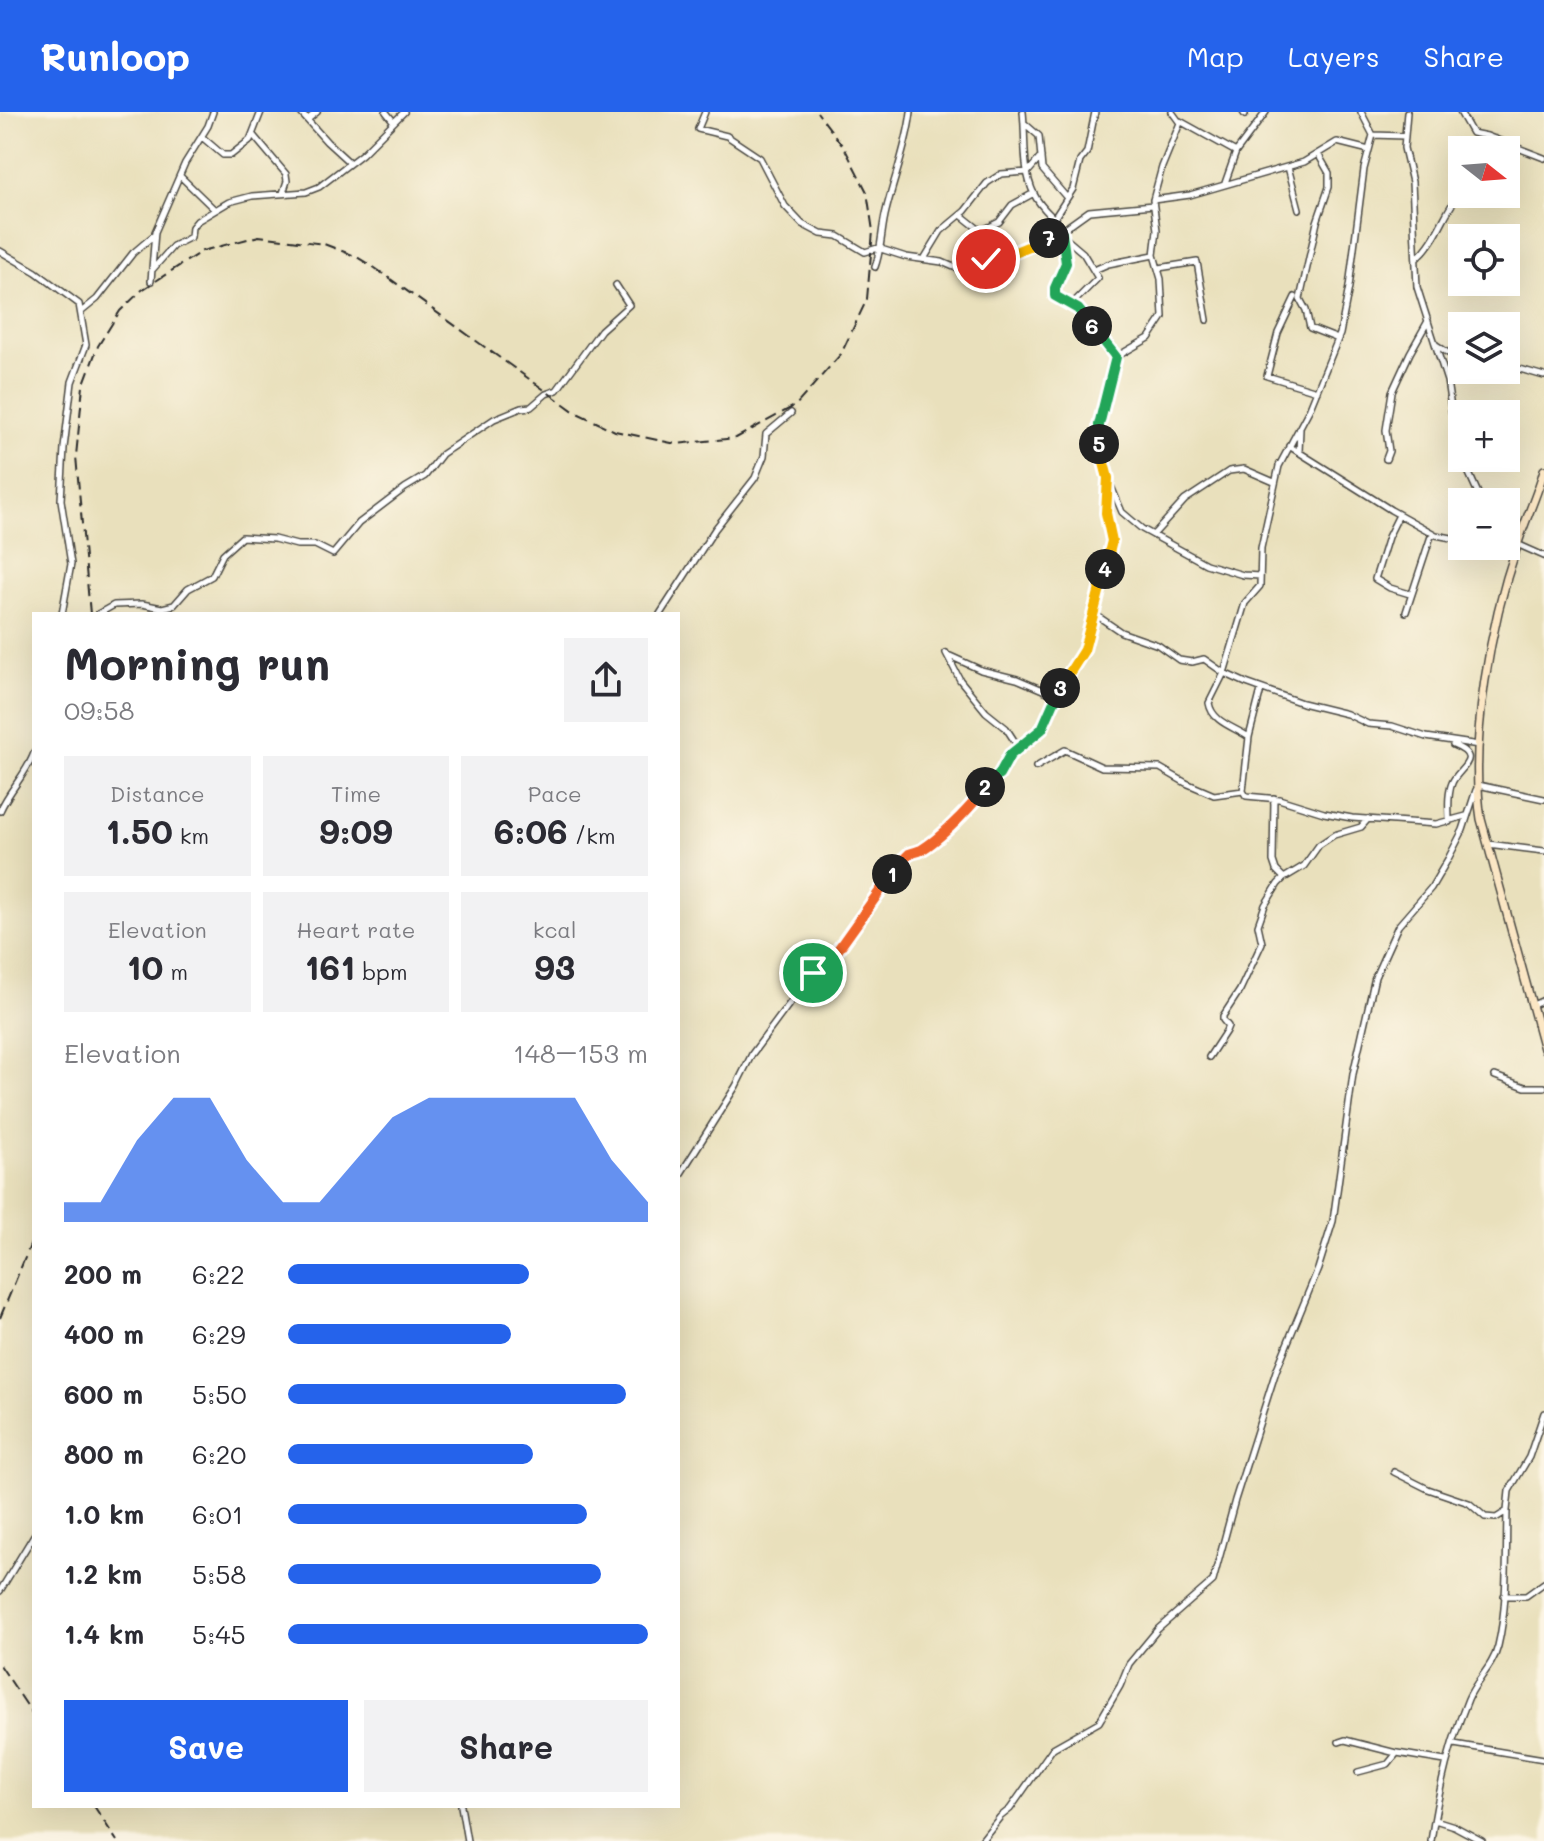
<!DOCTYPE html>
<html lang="en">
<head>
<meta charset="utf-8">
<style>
	body { margin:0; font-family:Mali,sans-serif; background:#f2f2f3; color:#2b2b33; height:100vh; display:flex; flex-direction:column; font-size:30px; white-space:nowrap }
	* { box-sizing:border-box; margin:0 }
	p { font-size:26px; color:#7c7c81 }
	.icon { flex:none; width:44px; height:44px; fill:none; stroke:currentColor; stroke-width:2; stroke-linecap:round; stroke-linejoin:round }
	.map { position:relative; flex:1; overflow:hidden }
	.sheet { position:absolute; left:32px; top:500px; width:648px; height:1196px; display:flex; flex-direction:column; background:#fff; border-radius:0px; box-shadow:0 8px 32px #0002 }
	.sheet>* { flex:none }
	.needle { width:52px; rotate:107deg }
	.fabs { position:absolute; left:1448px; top:24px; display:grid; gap:16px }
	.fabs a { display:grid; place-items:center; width:72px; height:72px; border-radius:0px; background:#fff; box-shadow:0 8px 32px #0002; font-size:40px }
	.pin { position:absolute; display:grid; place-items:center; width:68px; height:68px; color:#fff; margin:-34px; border:4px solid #fff; border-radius:50%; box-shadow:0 2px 8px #0007 }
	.km { position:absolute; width:40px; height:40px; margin:-20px; border-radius:50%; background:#222; color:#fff; font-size:22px; line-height:40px; text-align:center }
	.round { display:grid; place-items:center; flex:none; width:84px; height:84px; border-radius:0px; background:#f2f2f3 }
	.head { display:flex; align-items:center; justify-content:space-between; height:136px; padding:0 32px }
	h1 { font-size:44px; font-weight:800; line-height:60px }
	.figures { display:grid; grid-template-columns:repeat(3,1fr); gap:12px; height:136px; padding:8px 32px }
	.figures div { display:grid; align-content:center; border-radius:0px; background:#f2f2f3; text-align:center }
	.figures b { font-size:34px; font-weight:800 }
	.figures small { font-size:22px; font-weight:400 }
	.figures p { font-size:22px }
	.chart { height:224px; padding:16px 32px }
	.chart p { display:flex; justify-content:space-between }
	.chart svg { width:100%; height:144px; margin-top:8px; fill:#2563eb; opacity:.7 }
	.primary-button { display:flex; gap:16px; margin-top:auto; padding:16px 32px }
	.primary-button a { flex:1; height:92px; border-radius:0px; background:#2563eb; color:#fff; font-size:32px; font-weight:800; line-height:92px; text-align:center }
	.primary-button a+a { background:#f2f2f3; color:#2b2b33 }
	ul { padding:0 32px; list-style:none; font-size:26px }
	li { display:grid; grid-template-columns:128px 96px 1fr; align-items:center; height:60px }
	li i { height:20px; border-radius:10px; background:#2563eb }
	header { display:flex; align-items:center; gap:48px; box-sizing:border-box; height:112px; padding:0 40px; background:#2563eb; color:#fff }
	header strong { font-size:38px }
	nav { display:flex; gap:44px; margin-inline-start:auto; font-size:28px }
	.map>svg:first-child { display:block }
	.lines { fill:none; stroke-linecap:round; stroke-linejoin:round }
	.street-casing { stroke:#484641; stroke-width:8 }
	.secondary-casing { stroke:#484641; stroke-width:10 }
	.street { stroke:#fff; stroke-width:5 }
	.secondary { stroke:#fbe6c4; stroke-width:7 }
	.rail { stroke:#2b2b2b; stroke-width:2; stroke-dasharray:12 6; stroke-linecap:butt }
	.split-1-casing { stroke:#fff; stroke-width:16 }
	.split-2-casing { stroke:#fff; stroke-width:16 }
	.split-3-casing { stroke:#fff; stroke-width:16 }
	.split-4-casing { stroke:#fff; stroke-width:16 }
	.split-5-casing { stroke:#fff; stroke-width:16 }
	.split-6-casing { stroke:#fff; stroke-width:16 }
	.split-7-casing { stroke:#fff; stroke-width:16 }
	.split-8-casing { stroke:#fff; stroke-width:16 }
	.split-1 { stroke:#f0652b; stroke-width:10 }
	.split-2 { stroke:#f0652b; stroke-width:10 }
	.split-3 { stroke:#22a559; stroke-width:10 }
	.split-4 { stroke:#f5b400; stroke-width:10 }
	.split-5 { stroke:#f5b400; stroke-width:10 }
	.split-6 { stroke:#22a559; stroke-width:10 }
	.split-7 { stroke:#22a559; stroke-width:10 }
	.split-8 { stroke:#f5b400; stroke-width:10 }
</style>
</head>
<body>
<header>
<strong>Runloop</strong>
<nav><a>Map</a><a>Layers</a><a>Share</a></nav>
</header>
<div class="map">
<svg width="1544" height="1729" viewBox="0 0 1544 1729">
	<rect width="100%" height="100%" fill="#fcf5e5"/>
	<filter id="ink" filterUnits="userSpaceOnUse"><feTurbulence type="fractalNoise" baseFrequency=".0125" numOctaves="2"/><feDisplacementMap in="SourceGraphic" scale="16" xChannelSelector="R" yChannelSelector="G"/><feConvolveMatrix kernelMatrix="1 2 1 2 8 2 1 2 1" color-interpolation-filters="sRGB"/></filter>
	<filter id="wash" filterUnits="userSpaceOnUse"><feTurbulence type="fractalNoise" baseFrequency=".006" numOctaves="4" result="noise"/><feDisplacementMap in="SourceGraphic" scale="32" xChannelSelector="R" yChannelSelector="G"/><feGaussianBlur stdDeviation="1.8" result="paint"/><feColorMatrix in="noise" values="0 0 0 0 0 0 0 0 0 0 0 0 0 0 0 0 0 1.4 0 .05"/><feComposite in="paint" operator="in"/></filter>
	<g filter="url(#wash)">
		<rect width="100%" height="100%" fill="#e9e0bc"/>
	</g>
	<g filter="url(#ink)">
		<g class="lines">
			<defs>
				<path id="street" d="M 300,0 L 327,30 L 350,51
					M 386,0 L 394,10
					M 705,0 L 698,17 L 727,24 L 760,46 L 785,94 L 802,112 L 821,122 L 838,124 L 865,140 L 881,135
					M 1023,0 C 1026,27 1022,57 1034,82 C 1040,95 1049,101 1058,111 C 1064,119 1064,138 1065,148 C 1067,162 1055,171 1055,184 L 1081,201 L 1116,245
					M 1243,0 L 1245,3
					M 1407,0 L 1404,36 L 1412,70 L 1417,175 L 1447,269 L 1456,329 L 1462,346
					M 1460,0 L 1472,21 L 1487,24 L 1544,46
					M 307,8 L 317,0
					M 1180,9 L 1236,40
					M 1024,11 L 1039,24 L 1042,57 L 1067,86
					M 253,23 L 286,62 L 287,69 L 283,81
					M 1373,23 L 1404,24
					M 202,25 L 223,43 L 231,43 L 250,28 L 261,0
					M 1489,38 L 1496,27
					M 1318,42 L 1329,61 L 1329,75 L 1317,110 L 1300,187 L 1306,198 L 1310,216 L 1338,227
					M 1288,55 L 1299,97
					M 180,64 L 215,98
					M 1225,71 L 1236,40 L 1266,0
					M 1153,88 L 1190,83 L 1304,50 L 1337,30 L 1369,38
					M 961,103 L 986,123 L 998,143
					M 1053,108 L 1073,77 L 1080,49 L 1087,40 L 1095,0
					M 981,119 L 999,110 L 1012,93 L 1034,81
					M 1061,119 L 1089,99 L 1153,93
					M 1063,124 L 1083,141 L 1098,166 L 1071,193
					M 881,137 L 906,145 L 942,150 L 956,156 L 1015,140 L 1062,121
					M 0,139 L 36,160 L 79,192 L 86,233 L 72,270 L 64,336 L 61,388 L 71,452 L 62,502
					M 1417,146 C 1438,128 1444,99 1462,78
					M 924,147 L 941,119 L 965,99 L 987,71 L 1001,62 L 1028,60 L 1041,45
					M 875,155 C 882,136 881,118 886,99 C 894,66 907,34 911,0
					M 1159,156 L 1197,150 L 1207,208
					M 153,157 L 173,134 L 191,125 L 192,115 L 197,109 L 229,90 L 252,84 L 306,80 L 319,75 L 362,42 L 404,0
					M 1094,158 L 1108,152 L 1154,143
					M 151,169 L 155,120 L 185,51 L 208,14 L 213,0
					M 1295,185 L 1278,221 L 1267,264 L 1317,279
					M 81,200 L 97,187 L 133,141 L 153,124
					M 1438,234 L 1448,241 L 1462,244
					M 1506,253 L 1544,264
					M 1289,334 L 1391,398 L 1436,423 L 1462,428
					M 1299,340 L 1300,317
					M 1462,346 L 1482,390
					M 1386,347 L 1389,339 L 1386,318 L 1392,280 L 1410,241 L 1428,209
					M 1108,367 L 1122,400 L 1142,417 L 1206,452 L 1243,463 L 1260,464
					M 1399,403 L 1388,425 L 1375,467 L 1390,476 L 1410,482
					M 1153,423 L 1185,388 L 1229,359 L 1244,357 L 1274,370
					M 1506,432 L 1517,434
					M 1517,432 L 1544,444
					M 1406,500 L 1432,421
					M 1093,501 L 1121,520 L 1158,533 L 1179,548 L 1192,550 L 1204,547 L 1224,561 L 1246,571 L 1302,591 L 1347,602 L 1368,612 L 1392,614 L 1426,625 L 1479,633
					M 98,502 L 114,493 L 142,492 L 162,496 L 174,493 L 188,477 L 212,464 L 223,442 L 242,425 L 274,427 L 297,433 L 315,433 L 333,442 L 359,411 L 405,376 L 425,364 L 442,342 L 494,307 L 521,296 L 531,295 L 546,282 L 557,278 L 601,218 L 629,193 L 616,173
					M 660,502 L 715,417 L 755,366 L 764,344 L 766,322 L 791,301
					M 946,541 L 960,568 L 986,600 L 1006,616 L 1019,636
					M 950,544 L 981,558 L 1017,567 L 1057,584
					M 1261,578 L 1249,625 L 1243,679 L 1246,684 L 1279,687 L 1324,701 L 1352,706 L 1436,712 L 1466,704
					M 1249,625 C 1234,615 1212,610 1209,591 L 1224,561 L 1245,491 L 1260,474 L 1261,436 L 1279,354 L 1309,298 L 1340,222 L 1349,175 L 1364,57 L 1373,23 L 1361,0
					M 1036,655 L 1065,638 L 1102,655 L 1160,656 L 1186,671 L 1214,683 L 1243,679
					M 1478,673 L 1544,687
					M 1274,686 L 1273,749 L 1276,758 L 1283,765
					M 0,699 C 9,678 26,663 34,641
					M 1449,710 C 1449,698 1447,683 1452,671 C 1458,656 1485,646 1453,633
					M 1488,732 L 1544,739
					M 1533,893 L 1544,888
					M 1209,945 L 1226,919 L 1228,914 L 1223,908 L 1223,904 L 1240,878 L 1262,831 L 1258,813 L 1265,793 L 1278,772 L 1284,766 L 1304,754 L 1319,733 L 1334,723 L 1361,715 L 1368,707
					M 1495,964 L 1525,975 L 1544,975
					M 678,1066 L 736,974 L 752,942 L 810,864 L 835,842 L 874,790 L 886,768 L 909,743 L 925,736 L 972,693 L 986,673 L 999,663 L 1010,643 L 1037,623 L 1047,608 L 1061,572 L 1084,538 L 1111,434 L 1105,386 L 1108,366 L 1100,342 L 1099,320 L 1108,269 L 1116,245 L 1149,226 L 1163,205 L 1161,167 L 1154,143 L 1157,118 L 1153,88 L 1162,55 L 1180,11 L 1172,0
					M 1394,1360 L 1428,1377 L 1469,1391 L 1485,1405 L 1496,1406 L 1507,1399 L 1509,1379 L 1529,1345 L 1544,1301
					M 0,1479 L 34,1423
					M 1504,1484 L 1526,1484 L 1544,1471
					M 1339,1630 L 1345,1628 L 1396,1641
					M 1454,1632 L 1544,1647
					M 1358,1660 L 1388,1652 L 1397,1641 L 1445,1649
					M 461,1694 L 467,1729
					M 1435,1708 L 1454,1714 L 1482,1729
					M 981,1729 L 1000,1705 L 1010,1697 L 1053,1636 L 1099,1610 L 1120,1574 L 1129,1552 L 1158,1517 L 1213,1469 L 1235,1388 L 1276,1259 L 1318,1157 L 1333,1109 L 1353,962 L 1375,865 L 1398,814 L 1431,776 L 1448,747 L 1463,718 L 1476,678
					M 1431,1729 C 1438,1680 1449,1633 1468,1587 C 1476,1568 1493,1555 1498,1534 C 1508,1493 1506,1441 1507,1399"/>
				<path id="secondary" d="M 1544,358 C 1537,384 1525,408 1517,434 C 1491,510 1469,628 1481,707 L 1544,937"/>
			</defs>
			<use href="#street" class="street-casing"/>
			<use href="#secondary" class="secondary-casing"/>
			<use href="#street" class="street"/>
			<use href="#secondary" class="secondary"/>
			<path class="rail" d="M 90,502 L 76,344 L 83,274 L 98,234 L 120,199 L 142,178 L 202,139 L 259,124 L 324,132 L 355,144 L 375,156 L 575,300 L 615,319 L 676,332 L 736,326 L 796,293 L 841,242 L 867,187 L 873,119 L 867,80 L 845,37 L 817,0
				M 0,1206 L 34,1124
				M 0,1553 L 34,1604
				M 94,1694 L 117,1729"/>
		</g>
	</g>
	<g class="lines" filter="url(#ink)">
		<defs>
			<path id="split-1" d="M 813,861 L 835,842 L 892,762"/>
			<path id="split-2" d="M 892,762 C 898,756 903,747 909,742 C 913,740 918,740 921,738 C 939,728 975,692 985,675"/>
			<path id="split-3" d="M 985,675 L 999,663 L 1010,643 L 1042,617 L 1060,576"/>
			<path id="split-4" d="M 1060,576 L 1084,538 L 1105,457"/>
			<path id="split-5" d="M 1099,332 L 1108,366 L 1106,401 L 1112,429 L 1105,457"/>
			<path id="split-6" d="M 1092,214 L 1116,245 L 1099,313 L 1099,332"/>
			<path id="split-7" d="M 1049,126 L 1062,121 L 1066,151 L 1055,176 L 1055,184 L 1078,197 L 1092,214"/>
			<path id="split-8" d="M 986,147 L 1015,140 L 1049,126"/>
		</defs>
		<use href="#split-1" class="split-1-casing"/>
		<use href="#split-2" class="split-2-casing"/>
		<use href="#split-3" class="split-3-casing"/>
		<use href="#split-4" class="split-4-casing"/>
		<use href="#split-5" class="split-5-casing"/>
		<use href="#split-6" class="split-6-casing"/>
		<use href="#split-7" class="split-7-casing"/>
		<use href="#split-8" class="split-8-casing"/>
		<use href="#split-1" class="split-1"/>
		<use href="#split-2" class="split-2"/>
		<use href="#split-3" class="split-3"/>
		<use href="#split-4" class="split-4"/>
		<use href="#split-5" class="split-5"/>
		<use href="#split-6" class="split-6"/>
		<use href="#split-7" class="split-7"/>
		<use href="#split-8" class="split-8"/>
	</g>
</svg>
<div class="fabs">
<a><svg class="needle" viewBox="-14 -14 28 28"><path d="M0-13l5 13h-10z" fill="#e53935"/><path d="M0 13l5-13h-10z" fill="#7c7c81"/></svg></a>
<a><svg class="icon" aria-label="locate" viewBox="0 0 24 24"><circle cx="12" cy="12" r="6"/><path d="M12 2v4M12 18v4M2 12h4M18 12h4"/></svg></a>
<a><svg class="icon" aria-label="layers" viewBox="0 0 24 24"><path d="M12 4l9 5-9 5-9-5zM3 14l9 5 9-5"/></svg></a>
<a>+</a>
<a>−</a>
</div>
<div class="pin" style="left:813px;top:861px;background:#1e9e55"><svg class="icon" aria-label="arrive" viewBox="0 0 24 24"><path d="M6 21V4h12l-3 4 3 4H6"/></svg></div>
<div class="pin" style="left:986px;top:147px;background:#d93025"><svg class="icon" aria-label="check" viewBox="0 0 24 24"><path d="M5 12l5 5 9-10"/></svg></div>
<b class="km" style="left:892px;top:762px">1</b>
<b class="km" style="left:985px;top:675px">2</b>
<b class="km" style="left:1060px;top:576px">3</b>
<b class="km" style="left:1105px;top:457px">4</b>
<b class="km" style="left:1099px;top:332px">5</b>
<b class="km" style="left:1092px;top:214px">6</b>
<b class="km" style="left:1049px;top:126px">7</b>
<section class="sheet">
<div class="head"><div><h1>Morning run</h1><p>09:58</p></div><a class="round"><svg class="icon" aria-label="share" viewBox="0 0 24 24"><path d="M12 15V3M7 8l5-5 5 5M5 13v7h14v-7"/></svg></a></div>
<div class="figures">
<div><p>Distance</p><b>1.50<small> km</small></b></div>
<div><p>Time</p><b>9:09</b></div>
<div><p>Pace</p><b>6:06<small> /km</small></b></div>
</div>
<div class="figures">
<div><p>Elevation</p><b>10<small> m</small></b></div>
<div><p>Heart rate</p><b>161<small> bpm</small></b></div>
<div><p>kcal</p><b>93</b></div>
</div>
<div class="chart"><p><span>Elevation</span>148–153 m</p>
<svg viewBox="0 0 160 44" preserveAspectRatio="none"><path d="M0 44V38L10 38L20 19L30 6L40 6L50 25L60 38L70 38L80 25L90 12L100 6L110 6L120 6L130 6L140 6L150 25L160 38V44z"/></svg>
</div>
<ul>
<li><b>200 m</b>6:22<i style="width:67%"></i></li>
<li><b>400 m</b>6:29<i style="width:62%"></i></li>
<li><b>600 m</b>5:50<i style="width:94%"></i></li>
<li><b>800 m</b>6:20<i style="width:68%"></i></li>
<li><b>1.0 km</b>6:01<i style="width:83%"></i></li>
<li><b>1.2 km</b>5:58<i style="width:87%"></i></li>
<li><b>1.4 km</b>5:45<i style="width:100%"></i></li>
</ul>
<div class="primary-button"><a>Save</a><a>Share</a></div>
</section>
</div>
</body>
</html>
